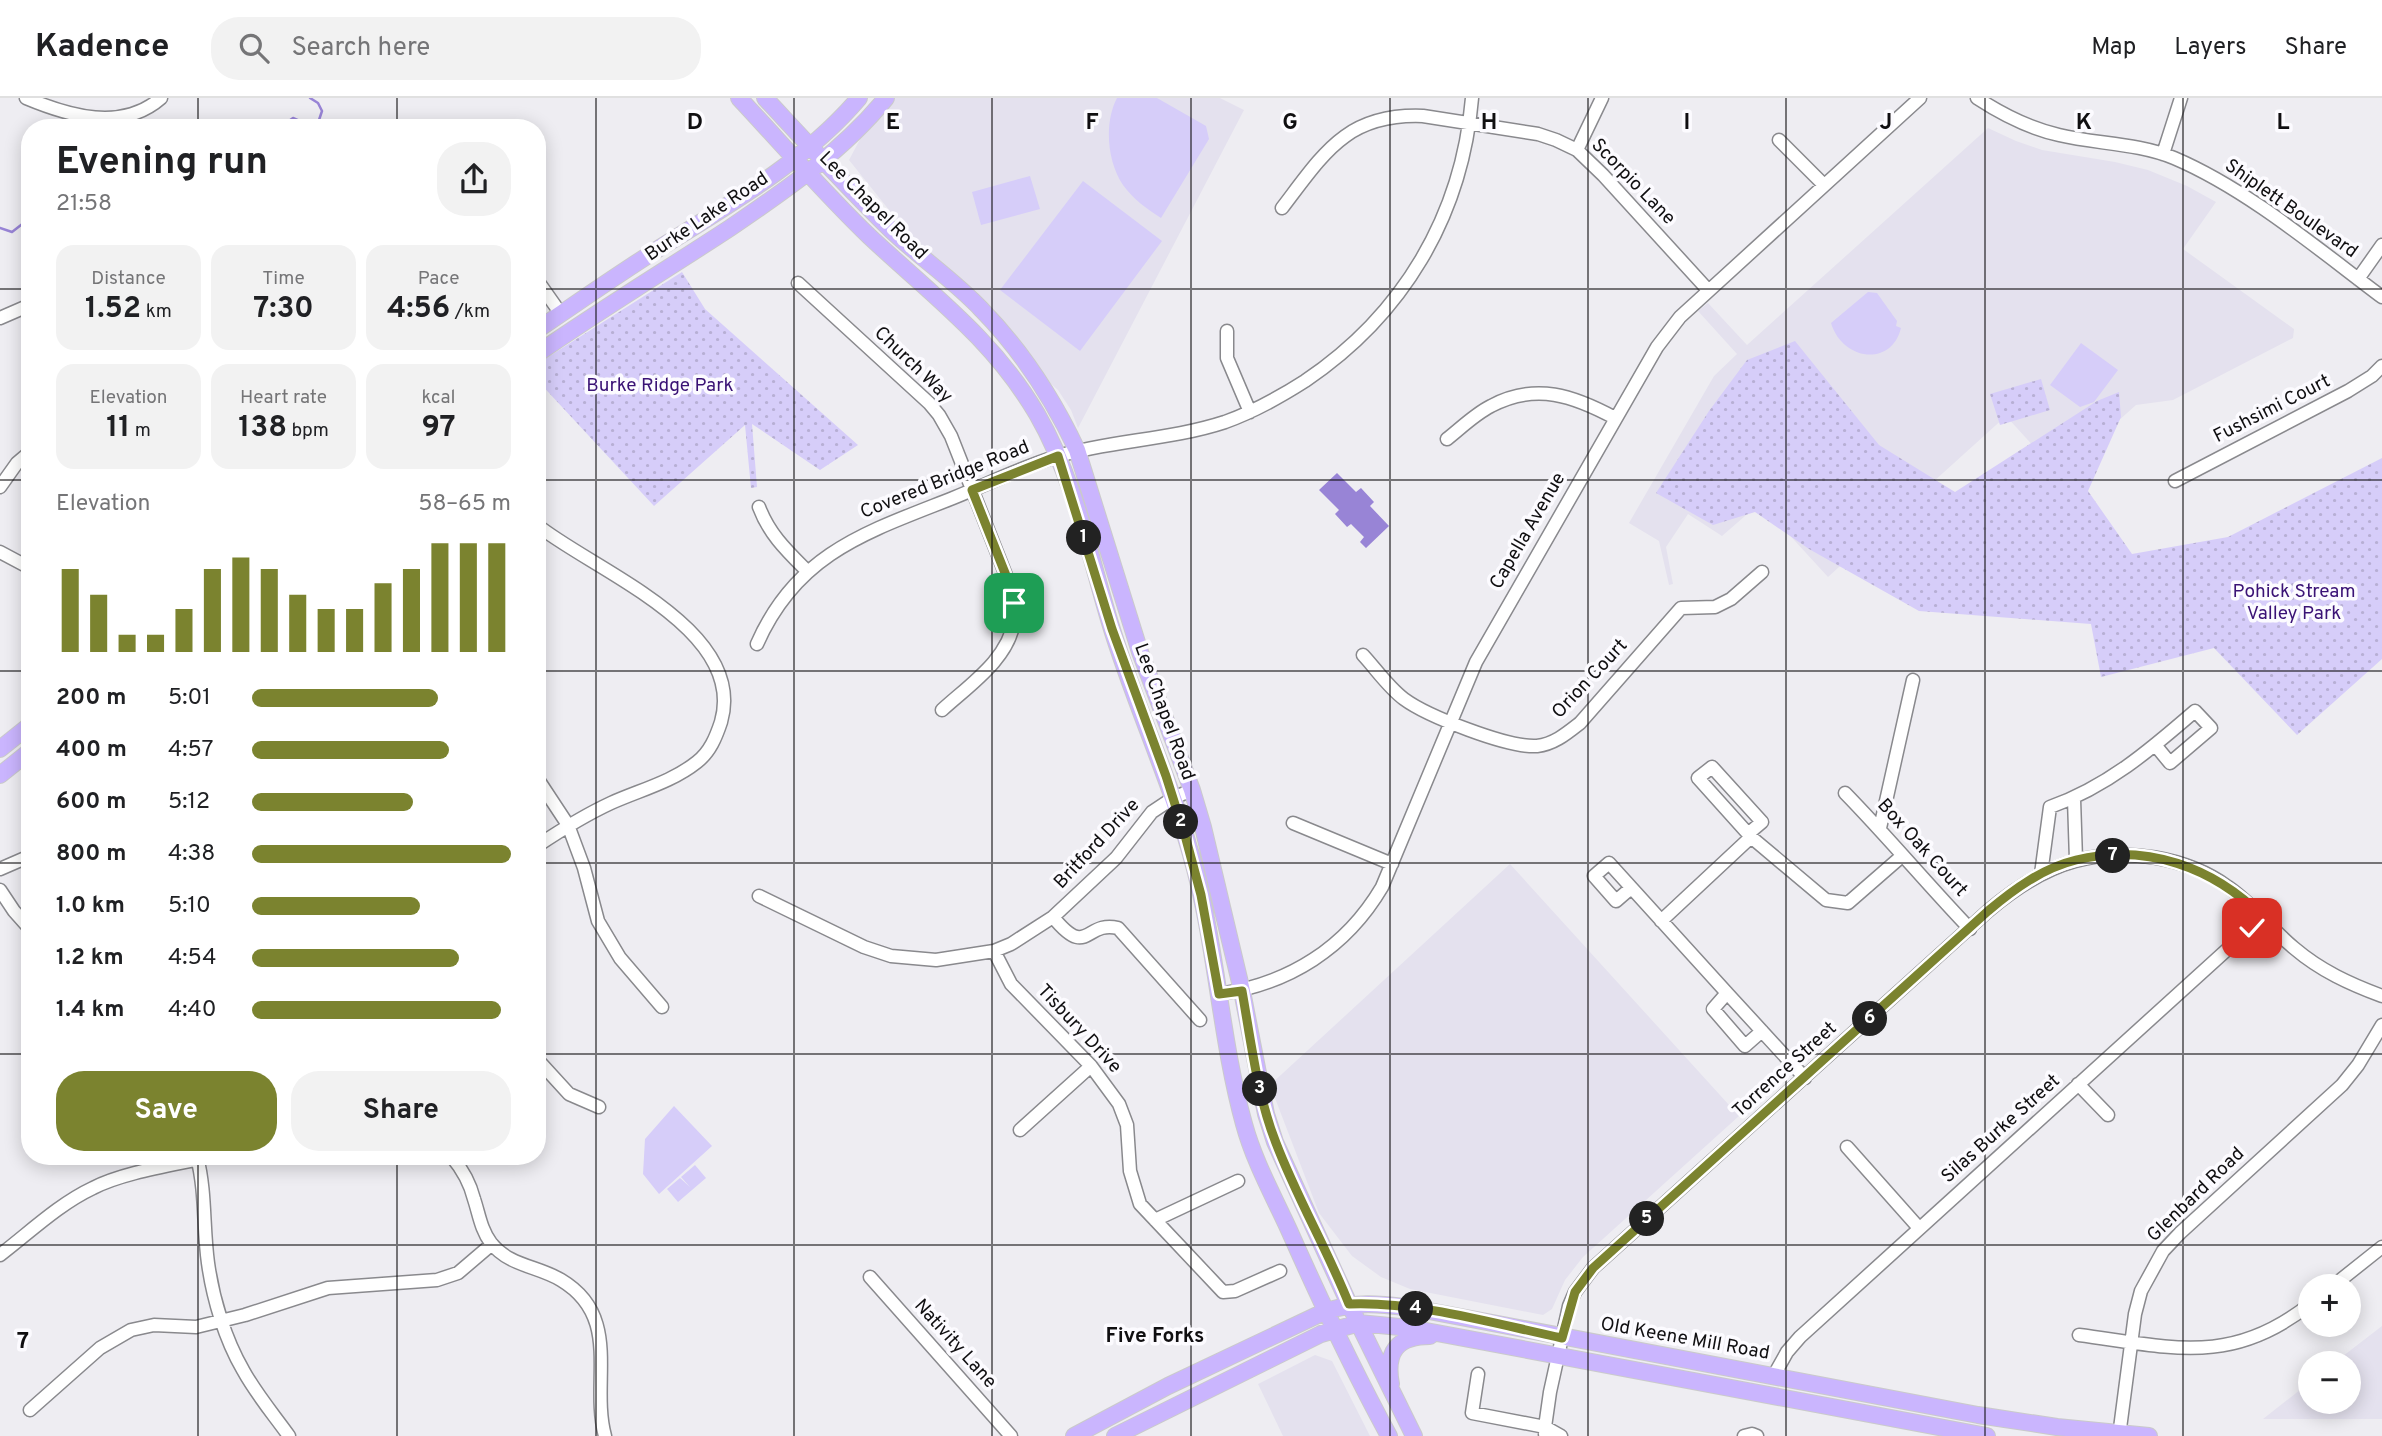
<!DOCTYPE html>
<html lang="en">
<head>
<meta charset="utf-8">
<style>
	body { margin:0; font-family:Overpass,sans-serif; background:#f2f2f2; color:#202124; height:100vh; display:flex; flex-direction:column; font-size:26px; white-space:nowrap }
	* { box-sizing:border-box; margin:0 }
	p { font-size:23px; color:#757577 }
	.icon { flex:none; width:38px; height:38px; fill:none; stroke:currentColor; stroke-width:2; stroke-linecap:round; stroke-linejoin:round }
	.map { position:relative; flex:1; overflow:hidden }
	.panel { position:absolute; left:21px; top:21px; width:525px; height:1046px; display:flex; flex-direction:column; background:#fff; border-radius:28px; box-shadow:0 4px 18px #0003 }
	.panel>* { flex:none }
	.tools { position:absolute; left:2298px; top:1176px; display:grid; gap:14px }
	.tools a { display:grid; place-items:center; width:63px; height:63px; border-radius:50%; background:#fff; box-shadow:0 4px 18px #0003; font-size:35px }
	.pin { position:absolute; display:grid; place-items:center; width:60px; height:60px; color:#fff; margin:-30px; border-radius:14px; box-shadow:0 4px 10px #0006 }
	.km { position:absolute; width:35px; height:35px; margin:-18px; border-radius:50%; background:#222; color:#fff; font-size:19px; line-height:35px; text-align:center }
	.round { display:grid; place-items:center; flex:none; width:74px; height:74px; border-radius:28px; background:#f2f2f2 }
	.head { display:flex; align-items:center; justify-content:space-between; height:119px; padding:0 35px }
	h1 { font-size:38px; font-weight:700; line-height:52px }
	.metrics { display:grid; grid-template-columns:repeat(3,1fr); gap:10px; height:119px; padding:7px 35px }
	.metrics div { display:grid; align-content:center; border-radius:18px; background:#f2f2f2; text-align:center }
	.metrics b { font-size:30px; font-weight:700 }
	.metrics small { font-size:19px; font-weight:400 }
	.metrics p { font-size:19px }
	.chart { height:196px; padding:14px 35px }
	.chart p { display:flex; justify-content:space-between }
	.chart svg { width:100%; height:126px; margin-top:7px; stroke:#7b832f; stroke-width:6 }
	.button { display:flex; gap:14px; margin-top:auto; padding:14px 35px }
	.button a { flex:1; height:80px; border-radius:28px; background:#7b832f; color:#fff; font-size:28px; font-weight:700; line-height:80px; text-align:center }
	.button a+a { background:#f2f2f2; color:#202124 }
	ul { padding:0 35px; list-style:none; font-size:23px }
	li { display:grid; grid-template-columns:112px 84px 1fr; align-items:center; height:52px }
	li i { height:18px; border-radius:9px; background:#7b832f }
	header { display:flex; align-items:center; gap:42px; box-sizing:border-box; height:98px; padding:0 35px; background:#fff; border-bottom:2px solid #e0e0e0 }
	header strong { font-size:33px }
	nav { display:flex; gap:38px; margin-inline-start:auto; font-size:24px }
	.search { width:490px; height:63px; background:#f2f2f2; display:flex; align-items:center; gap:18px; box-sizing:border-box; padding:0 24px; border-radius:28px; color:#757577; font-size:26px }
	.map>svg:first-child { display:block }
	.built { fill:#e4e1ee }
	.grass { fill:#d6cdf9 }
	.park { fill:url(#park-dots) }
	.water { fill:#9884d6 }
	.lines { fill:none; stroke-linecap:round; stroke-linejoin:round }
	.stream { stroke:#9884d6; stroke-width:2.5 }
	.minor-casing { stroke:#89898d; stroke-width:15 }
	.major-casing { stroke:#cacacb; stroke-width:18 }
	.minor { stroke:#fff; stroke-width:12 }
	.major { stroke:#cab5fe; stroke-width:16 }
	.route-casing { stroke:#fff; stroke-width:14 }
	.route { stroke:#7b832f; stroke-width:9 }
	.grid { fill:none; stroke:#100f11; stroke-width:2; stroke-opacity:0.55 }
	.labels { text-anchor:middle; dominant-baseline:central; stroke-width:7; stroke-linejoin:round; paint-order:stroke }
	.street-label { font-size:19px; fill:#100f11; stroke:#fcfbff }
	.park-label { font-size:19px; fill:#3a1275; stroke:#fcfbff }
	.neighbourhood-label { font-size:21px; font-weight:bold; fill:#100f11; stroke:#fcfbff }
	.grid-label { font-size:23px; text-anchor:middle; font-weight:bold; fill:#100f11; stroke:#fcfbff; stroke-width:7; stroke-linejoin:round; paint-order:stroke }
</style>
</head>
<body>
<header>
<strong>Kadence</strong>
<div class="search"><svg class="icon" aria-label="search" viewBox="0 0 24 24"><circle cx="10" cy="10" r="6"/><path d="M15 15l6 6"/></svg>Search here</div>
<nav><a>Map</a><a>Layers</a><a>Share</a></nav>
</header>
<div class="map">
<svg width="2382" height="1338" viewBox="0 0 2382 1338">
	<defs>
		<pattern id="park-dots" width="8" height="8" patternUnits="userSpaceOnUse" patternTransform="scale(1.75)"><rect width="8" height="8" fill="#d6cdf9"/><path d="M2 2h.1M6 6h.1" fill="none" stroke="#b7afd4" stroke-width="1.8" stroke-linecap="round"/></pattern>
	</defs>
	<rect width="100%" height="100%" fill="#eeedf2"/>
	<path class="built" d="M 882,0 L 1220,0 L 1244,12 L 1078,330 L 1071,312 L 1058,292 L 994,235 L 950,188 L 849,62 Z
		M 1988,30 L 2016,43 L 2042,52 L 2115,64 L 2148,72 L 2187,88 L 2216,104 L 2183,151 L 2294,231 L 2293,240 L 2173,302 L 2136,307 L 2059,376 L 2006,318 L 1828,479 L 1760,405 L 1722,438 L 1688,416 L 1666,449 L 1673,486 L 1669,487 L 1659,443 L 1629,425 L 1714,278 L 1737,256 L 1698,213 L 1708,205 L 1747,247 Z
		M 1510,766 L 1739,1018 L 1583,1159 L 1565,1182 L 1552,1211 L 1543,1217 L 1410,1191 L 1381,1179 L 1352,1158 L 1319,1115 L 1270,987 Z
		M 2382,1228 L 2382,1321 L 2263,1321 L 2310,1284 L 2310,1304 L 2348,1304 L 2348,1265 L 2334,1265 Z
		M 1315,1257 L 1332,1263 L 1370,1338 L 1283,1338 L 1258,1286 Z"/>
	<path class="grass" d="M 1117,0 L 1157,0 L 1206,28 L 1209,41 L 1161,120 C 1147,111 1133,101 1123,87 C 1107,63 1104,25 1117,0 Z
		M 1030,78 L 1040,111 L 981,127 L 972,94 Z
		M 1083,83 L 1162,143 L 1080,253 L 1000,192 Z
		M 1868,194 L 1877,195 L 1897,223 L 1896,228 L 1901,230 C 1891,270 1842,262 1831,225 Z
		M 2081,245 L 2118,272 L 2094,304 L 2080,309 L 2050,287 Z
		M 674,1008 L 712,1048 L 659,1096 L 643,1076 L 645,1041 Z
		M 695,1067 L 706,1080 L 678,1104 L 667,1091 L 680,1080 L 690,1089 L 681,1079 Z"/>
	<path class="park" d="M 682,174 L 705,211 L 858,347 L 820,372 L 752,326 L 757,389 L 751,390 L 745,327 L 654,408 L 537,282 L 537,266 Z
		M 1795,243 L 1879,347 L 1955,394 L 2097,303 L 2119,294 L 2121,319 L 2088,393 L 2132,456 L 2228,439 L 2382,360 L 2382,561 L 2297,637 L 2214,550 L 2101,579 L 2091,526 L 1919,513 L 1809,451 L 1755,414 L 1713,427 L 1656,395 L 1709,313 L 1747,262 Z
		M 2041,281 L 2050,312 L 2000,327 L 1990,296 Z"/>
	<path class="water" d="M 1337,375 L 1356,394 L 1361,390 L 1374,404 L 1370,408 L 1389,428 L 1366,450 L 1360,444 L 1364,439 L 1351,426 L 1347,429 L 1335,416 L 1339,412 L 1319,392 Z"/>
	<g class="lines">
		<path class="stream" d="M 253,30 L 254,27 L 266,26 L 275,30
			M 279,30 L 293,20 L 304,25 L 318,25 L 322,13 L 318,5 L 310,0
			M 0,130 L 12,134 L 30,120"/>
		<defs>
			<path id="minor" d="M 26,0 C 69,18 122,34 161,0
				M 1977,0 C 2003,17 2028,30 2059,37 C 2097,46 2137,45 2174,60 C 2247,91 2318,151 2382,199
				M 1779,42 L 1823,86
				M 1577,52 L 1602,0
				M 2163,56 L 2181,0
				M 1282,110 C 1324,55 1347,15 1423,18 L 1538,36 L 1556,42 L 1577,52 L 1603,77 L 1708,192
				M 2358,181 L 2382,147
				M 537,182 L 561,216
				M 798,185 L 929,305 L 939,317 L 951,338 L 1009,485 C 1013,498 1016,510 1014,523 C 1009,561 968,588 942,612
				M 0,220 L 30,207
				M 1227,233 L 1227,260 L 1250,314
				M 1447,341 C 1461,330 1475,316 1491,308 C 1536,284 1574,298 1615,320
				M 2175,383 L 2348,293 L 2372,278 L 2382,268
				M 0,389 L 17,365 L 30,354
				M 759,409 C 769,436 787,453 807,473
				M 537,427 C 593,472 748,531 721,624 C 716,639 710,654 697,664 C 672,684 640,692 611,705 C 585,717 561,732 537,748
				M 0,454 L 30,470
				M 757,546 C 797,455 867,434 953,400 C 988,386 1022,369 1058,358 C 1113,342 1170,342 1225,324 C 1253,314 1280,299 1305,283 C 1403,217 1462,118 1472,0
				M 1363,557 C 1376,571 1388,589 1404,601 C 1427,618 1508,650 1537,648 C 1554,646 1566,636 1580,625 L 1681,510 L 1715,509 L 1731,501 L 1762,474
				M 537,680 L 568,727 L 584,770 L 598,823 L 620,860 L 662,909
				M 1845,695 C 1888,739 1927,786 1970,831
				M 2074,701 L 2076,762
				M 1293,725 L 1392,766
				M 1880,730 L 1913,582
				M 1749,735 L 1762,724 L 1712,669 L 1698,680 L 1751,739 L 1826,802 L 1848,805 L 1902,758
				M 0,771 L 30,758
				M 2041,776 L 2050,709 C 2107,689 2150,652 2195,613 L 2211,630 L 2170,665 L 2156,648
				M 1631,790 L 1616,803 L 1594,778 L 1609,765 L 1727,895
				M 0,792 L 14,813 L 30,831
				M 759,798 L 864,849 L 891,858 L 936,862 L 994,853 L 1011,846 L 1053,819 L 1116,760 L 1152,714 L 1173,700 L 1192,692
				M 1053,819 C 1088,862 1085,822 1118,830 L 1200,922
				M 1661,823 L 1751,739
				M 994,853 L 1011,886 L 1091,968 L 1119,1006 L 1127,1027 L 1130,1073 L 1140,1106 L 1223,1194 L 1235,1193 L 1280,1173
				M 1219,896 C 1289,886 1346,850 1382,789 L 1476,564 L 1657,249 L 1680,219 L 1920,0
				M 1762,933 L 1745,948 L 1713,911 L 1727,895 L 1805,980
				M 537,961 L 569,996 L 599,1009
				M 2078,986 L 2108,1017
				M 1020,1032 L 1091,968
				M 1847,1049 L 1919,1130
				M 197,1059 C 206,1094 203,1129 208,1165 C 213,1201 225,1241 243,1272 C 256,1296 274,1317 289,1338
				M 452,1059 C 462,1071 470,1085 474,1101 C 479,1116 481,1132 491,1145 C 509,1168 538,1168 561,1182 C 623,1219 590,1283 605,1338
				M 1155,1122 L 1238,1083
				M 0,1157 C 30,1134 59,1106 93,1090 C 124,1074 174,1067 209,1059
				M 870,1179 L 1011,1338
				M 2333,1188 L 2382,1149
				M 2079,1237 C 2170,1249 2231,1269 2310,1206
				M 1478,1276 L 1472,1315 L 1545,1329 L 1545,1336
				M 1773,1279 L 1787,1254 L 1800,1239 L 2263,819
				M 30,1312 L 100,1250 L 131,1232 L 154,1227 L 196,1229 L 245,1217 L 328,1190 L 437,1182 L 458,1175 L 492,1146
				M 1561,1338 L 1545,1329 L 1550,1294 L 1569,1208 L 1575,1194 L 1593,1170 L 1988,813 C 2014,791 2042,772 2075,763 C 2124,749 2187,759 2228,789 C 2253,806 2271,831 2294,850 C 2321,873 2350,886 2382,898
				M 1744,1338 L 1752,1336 L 1757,1338
				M 2119,1338 L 2135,1216 L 2141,1193 L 2163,1153 L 2180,1135 L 2342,987 L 2358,967 L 2382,927"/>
			<path id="major" d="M 739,0 C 782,46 824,95 870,139 C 932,197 993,241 1037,316 C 1074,380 1089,455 1110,525 C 1135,608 1173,687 1195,771 C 1217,855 1221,943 1244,1026 C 1254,1063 1273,1097 1289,1132 C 1320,1202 1352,1270 1389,1338
				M 765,0 C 806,44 847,89 890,131 C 919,159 954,182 982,212 C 1022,253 1053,301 1077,352 L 1140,554 L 1192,692 L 1203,729 L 1242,893 L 1266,1016 L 1275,1044 L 1349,1206 L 1414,1338
				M 537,232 C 577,205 617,177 658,151 C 727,108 806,63 859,0
				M 537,256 C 600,212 666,172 730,130 C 786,92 844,52 886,0
				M 0,651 L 30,627
				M 0,677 L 30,653
				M 1391,1286 C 1385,1254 1397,1238 1430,1238
				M 1074,1338 L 1168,1288 L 1326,1213 C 1360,1203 1379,1206 1413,1210 L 1978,1317 L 2057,1329 L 2149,1338
				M 1115,1338 L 1321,1236 L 1359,1225 L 1410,1230 L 1987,1338"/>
		</defs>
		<use href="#minor" class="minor-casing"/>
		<use href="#major" class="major-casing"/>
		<use href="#minor" class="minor"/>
		<use href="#major" class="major"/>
	</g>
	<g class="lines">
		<defs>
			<path id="route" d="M 1014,505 L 1009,485 L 972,392 L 1058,358 L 1112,531 L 1166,678 L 1186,741 L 1201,797 L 1219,896 L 1242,893 C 1251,943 1257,997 1276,1045 C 1297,1100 1327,1151 1349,1206 C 1416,1203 1496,1226 1562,1240 L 1575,1194 L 1593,1170 L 1988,813 C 2014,791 2043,770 2076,762 C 2147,745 2213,769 2263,819 L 2252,830"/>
		</defs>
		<use href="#route" class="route-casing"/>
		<use href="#route" class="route"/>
	</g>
	<path class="grid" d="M 198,0 L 198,30M 397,0 L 397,30M 596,0 L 596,1338M 794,0 L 794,1338M 992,0 L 992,1338M 1191,0 L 1191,1338M 1390,0 L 1390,1338M 1588,0 L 1588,1338M 1786,0 L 1786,1338M 1985,0 L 1985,1338M 2183,0 L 2183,1338M 0,191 L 30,191M 537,191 L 2382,191M 0,382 L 30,382M 537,382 L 2382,382M 0,573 L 30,573M 537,573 L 2382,573M 0,765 L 30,765M 537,765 L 2382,765M 0,956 L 30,956M 537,956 L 2382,956M 198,1059 L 198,1338M 397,1059 L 397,1338M 0,1147 L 2382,1147"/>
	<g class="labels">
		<g class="street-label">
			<text transform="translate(1633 84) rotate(46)">Scorpio Lane</text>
			<text transform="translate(873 108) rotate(45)">Lee Chapel Road</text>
			<text transform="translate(2291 111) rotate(35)">Shiplett Boulevard</text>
			<text transform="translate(707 119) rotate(-34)">Burke Lake Road</text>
			<text transform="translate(913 267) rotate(44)">Church Way</text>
			<text transform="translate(2272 311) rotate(-27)">Fushsimi Court</text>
			<text transform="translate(945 382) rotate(-22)">Covered Bridge Road</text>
			<text transform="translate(1528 433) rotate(-60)">Capella Avenue</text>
			<text transform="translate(1590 581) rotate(-47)">Orion Court</text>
			<text transform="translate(1164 614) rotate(70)">Lee Chapel Road</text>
			<text transform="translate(1097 746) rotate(-47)">Britford Drive</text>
			<text transform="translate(1922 750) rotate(48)">Box Oak Court</text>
			<text transform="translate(1079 931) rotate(47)">Tisbury Drive</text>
			<text transform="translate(1785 972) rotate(-42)">Torrence Street</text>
			<text transform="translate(2001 1031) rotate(-42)">Silas Burke Street</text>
			<text transform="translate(2196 1097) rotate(-44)">Glenbard Road</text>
			<text transform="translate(1685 1241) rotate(10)">Old Keene Mill Road</text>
			<text transform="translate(955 1246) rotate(48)">Nativity Lane</text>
		</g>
		<g class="park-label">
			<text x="660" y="288">Burke Ridge Park</text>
			<text x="2294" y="494">Pohick Stream<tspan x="2294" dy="22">Valley Park</tspan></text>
		</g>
		<g class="neighbourhood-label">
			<text x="1155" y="1238">Five Forks</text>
		</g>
	</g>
	<g class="grid-label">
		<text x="695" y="31">D</text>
		<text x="893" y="31">E</text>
		<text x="1092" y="31">F</text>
		<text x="1290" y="31">G</text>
		<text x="1489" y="31">H</text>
		<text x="1687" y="31">I</text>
		<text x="1886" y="31">J</text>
		<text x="2084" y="31">K</text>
		<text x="2283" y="31">L</text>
		<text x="23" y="1250">7</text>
	</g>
</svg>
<div class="tools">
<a>+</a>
<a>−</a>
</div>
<div class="pin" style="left:1014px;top:505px;background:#1e9e55"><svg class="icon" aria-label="arrive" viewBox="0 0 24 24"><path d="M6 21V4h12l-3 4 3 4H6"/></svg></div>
<div class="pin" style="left:2252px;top:830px;background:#d93025"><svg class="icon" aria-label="check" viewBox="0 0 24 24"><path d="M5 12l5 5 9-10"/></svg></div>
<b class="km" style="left:1084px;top:440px">1</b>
<b class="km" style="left:1181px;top:724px">2</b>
<b class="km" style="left:1260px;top:991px">3</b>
<b class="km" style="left:1416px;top:1211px">4</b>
<b class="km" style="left:1647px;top:1121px">5</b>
<b class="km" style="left:1870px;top:921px">6</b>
<b class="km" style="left:2113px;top:758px">7</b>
<section class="panel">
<div class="head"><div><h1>Evening run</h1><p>21:58</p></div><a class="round"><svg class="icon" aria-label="share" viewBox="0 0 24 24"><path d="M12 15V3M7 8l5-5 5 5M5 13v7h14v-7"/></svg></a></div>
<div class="metrics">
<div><p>Distance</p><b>1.52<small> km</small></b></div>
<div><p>Time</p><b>7:30</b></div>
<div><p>Pace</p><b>4:56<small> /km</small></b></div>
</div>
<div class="metrics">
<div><p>Elevation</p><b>11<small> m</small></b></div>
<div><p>Heart rate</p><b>138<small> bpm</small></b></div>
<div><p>kcal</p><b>97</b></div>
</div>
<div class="chart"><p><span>Elevation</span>58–65 m</p>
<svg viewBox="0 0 160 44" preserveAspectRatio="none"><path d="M5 44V15M15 44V24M25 44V38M35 44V38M45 44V29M55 44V15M65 44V11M75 44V15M85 44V24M95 44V29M105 44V29M115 44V20M125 44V15M135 44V6M145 44V6M155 44V6"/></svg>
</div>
<ul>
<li><b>200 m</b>5:01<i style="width:72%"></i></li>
<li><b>400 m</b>4:57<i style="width:76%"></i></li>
<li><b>600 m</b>5:12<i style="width:62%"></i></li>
<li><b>800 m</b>4:38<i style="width:100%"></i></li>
<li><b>1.0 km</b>5:10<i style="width:65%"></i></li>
<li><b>1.2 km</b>4:54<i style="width:80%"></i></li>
<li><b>1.4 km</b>4:40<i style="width:96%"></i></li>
</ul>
<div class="button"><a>Save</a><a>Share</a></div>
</section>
</div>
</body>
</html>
